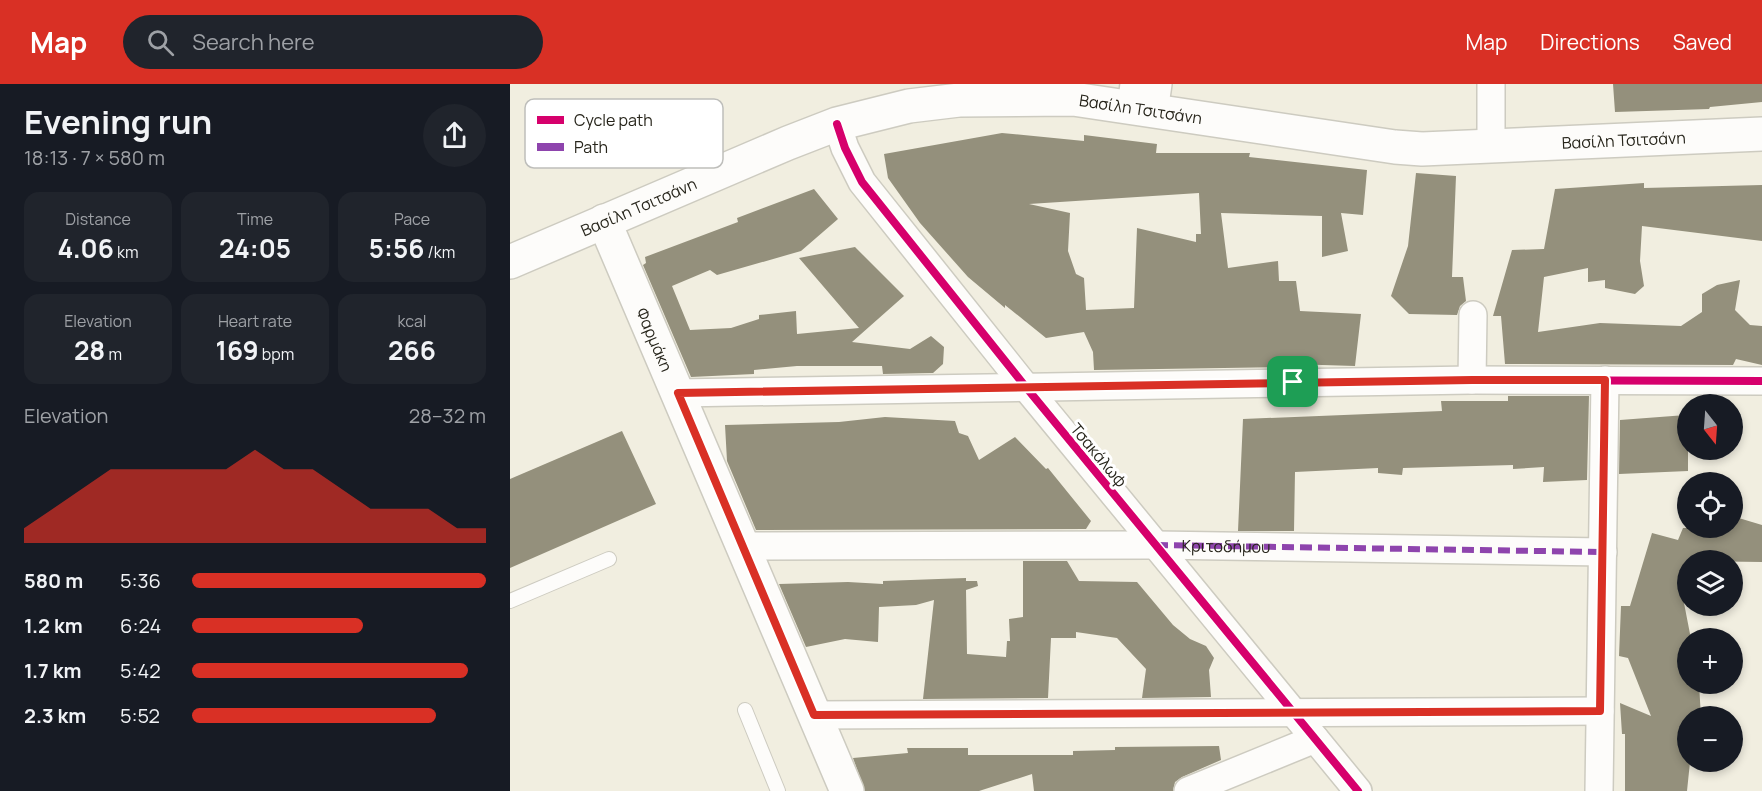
<!DOCTYPE html>
<html lang="en">
<head>
<meta charset="utf-8">
<style>
	body { margin:0; font-family:Manrope,sans-serif; background:#20242c; color:#f1f3f6; height:100vh; display:flex; flex-direction:column; font-size:22px; white-space:nowrap }
	* { box-sizing:border-box; margin:0 }
	p { font-size:20px; color:#9ea1a6 }
	.icon { flex:none; width:33px; height:33px; fill:none; stroke:currentColor; stroke-width:2; stroke-linecap:round; stroke-linejoin:round }
	.map { position:relative; flex:1; overflow:hidden }
	.drawer { display:flex; flex-direction:column; background:#171b24; width:510px }
	.drawer>* { flex:none }
	.needle { width:39px; rotate:163deg }
	.fabs { position:absolute; left:1167px; top:310px; display:grid; gap:12px }
	.fabs a { display:grid; place-items:center; width:66px; height:66px; border-radius:50%; background:#171b24; box-shadow:0 3px 9px #0003; font-size:30px }
	.pin { position:absolute; display:grid; place-items:center; width:51px; height:51px; color:#fff; margin:-26px; border-radius:12px; box-shadow:0 3px 9px #0006 }
	.round { display:grid; place-items:center; flex:none; width:63px; height:63px; border-radius:32px; background:#20242c }
	.headline { display:flex; align-items:center; justify-content:space-between; height:102px; padding:0 24px }
	h1 { font-size:33px; font-weight:700; line-height:45px }
	.stats { display:grid; grid-template-columns:repeat(3,1fr); gap:9px; height:102px; padding:6px 24px }
	.stats div { display:grid; align-content:center; border-radius:15px; background:#20242c; text-align:center }
	.stats b { font-size:26px; font-weight:700 }
	.stats small { font-size:16px; font-weight:400 }
	.stats p { font-size:16px }
	.chart { height:168px; padding:12px 24px }
	.chart p { display:flex; justify-content:space-between }
	.chart svg { width:100%; height:108px; margin-top:6px; fill:#d93025; opacity:.7 }
	ul { padding:0 24px; list-style:none; font-size:20px }
	li { display:grid; grid-template-columns:96px 72px 1fr; align-items:center; height:45px }
	li i { height:15px; border-radius:8px; background:#d93025 }
	header { display:flex; align-items:center; gap:36px; box-sizing:border-box; height:84px; padding:0 30px; background:#d93025; color:#fff }
	header strong { font-size:28px }
	nav { display:flex; gap:33px; margin-inline-start:auto; font-size:21px }
	.search { width:420px; height:54px; background:#20242c; display:flex; align-items:center; gap:15px; box-sizing:border-box; padding:0 21px; border-radius:33px; color:#9ea1a6; font-size:22px }
	main { display:flex; flex:1; min-height:0 }
	.map>svg:first-child { display:block }
	.building { fill:#94907c; fill-rule:evenodd }
	.lines { fill:none; stroke-linecap:round; stroke-linejoin:round }
	.lane-casing { stroke:#cdcbc0; stroke-width:16 }
	.street-casing { stroke:#cdcbc0; stroke-width:30 }
	.secondary-casing { stroke:#cdcbc0; stroke-width:36 }
	.primary-casing { stroke:#cdcbc0; stroke-width:36 }
	.lane { stroke:#fdfcfa; stroke-width:14 }
	.street { stroke:#fdfcfa; stroke-width:27 }
	.secondary { stroke:#fdfcfa; stroke-width:33 }
	.primary { stroke:#fdfcfa; stroke-width:33 }
	.quiet { stroke:#8e44ad; stroke-width:6; stroke-dasharray:12 6; stroke-linecap:butt }
	.cycleway-casing { stroke:#fff; stroke-width:11 }
	.cycleway { stroke:#d6006c; stroke-width:8 }
	.route-casing { stroke:#fff; stroke-width:12 }
	.route { stroke:#d93025; stroke-width:8 }
	.labels { text-anchor:middle; dominant-baseline:central; stroke-width:6; stroke-linejoin:round; paint-order:stroke }
	.street-label { font-size:16px; fill:#27251b; stroke:#fff }
	.key { fill:#fff; stroke:#bebebb; stroke-width:1.5 }
	.key-label { font-size:16px; fill:#27251b }
</style>
</head>
<body>
<header>
<strong>Map</strong>
<div class="search"><svg class="icon" aria-label="search" viewBox="0 0 24 24"><circle cx="10" cy="10" r="6"/><path d="M15 15l6 6"/></svg>Search here</div>
<nav><a>Map</a><a>Directions</a><a>Saved</a></nav>
</header>
<main>
<section class="drawer">
<div class="headline"><div><h1>Evening run</h1><p>18:13 · 7 × 580 m</p></div><a class="round"><svg class="icon" aria-label="share" viewBox="0 0 24 24"><path d="M12 15V3M7 8l5-5 5 5M5 13v7h14v-7"/></svg></a></div>
<div class="stats">
<div><p>Distance</p><b>4.06<small> km</small></b></div>
<div><p>Time</p><b>24:05</b></div>
<div><p>Pace</p><b>5:56<small> /km</small></b></div>
</div>
<div class="stats">
<div><p>Elevation</p><b>28<small> m</small></b></div>
<div><p>Heart rate</p><b>169<small> bpm</small></b></div>
<div><p>kcal</p><b>266</b></div>
</div>
<div class="chart"><p><span>Elevation</span>28–32 m</p>
<svg viewBox="0 0 160 44" preserveAspectRatio="none"><path d="M0 44V38L10 30L20 22L30 14L40 14L50 14L60 14L70 14L80 6L90 14L100 14L110 22L120 30L130 30L140 30L150 38L160 38V44z"/></svg>
</div>
<ul>
<li><b>580 m</b>5:36<i style="width:100%"></i></li>
<li><b>1.2 km</b>6:24<i style="width:58%"></i></li>
<li><b>1.7 km</b>5:42<i style="width:94%"></i></li>
<li><b>2.3 km</b>5:52<i style="width:83%"></i></li>
</ul>
</section>
<div class="map">
<svg width="1252" height="707" viewBox="0 0 1252 707">
	<rect width="100%" height="100%" fill="#f1eee0"/>
	<path class="building" d="M 1103,0 L 1252,0 L 1252,18 L 1200,23 L 1199,25 L 1105,28 Z
		M 492,49 L 574,57 L 574,51 L 647,60 L 646,69 L 740,69 L 739,73 L 857,86 L 853,131 L 831,129 L 838,167 L 812,173 L 812,132 L 711,129 L 718,184 L 768,177 L 769,197 L 786,197 L 790,227 L 851,230 L 845,282 L 780,280 L 780,283 L 584,286 L 583,268 L 574,248 L 536,254 L 495,221 L 495,224 L 458,193 L 410,139 L 378,94 L 374,70 ZM 689,109 L 691,150 L 686,150 L 686,158 L 627,144 L 624,224 L 576,226 L 574,194 L 566,190 L 558,167 L 560,129 L 519,120 Z
		M 906,89 L 946,92 L 942,193 L 953,193 L 956,217 L 950,222 L 947,231 L 899,230 L 881,212 L 898,162 Z
		M 1134,99 L 1134,104 L 1252,101 L 1252,157 L 1132,142 L 1130,177 L 1134,202 L 1125,210 L 1095,204 L 1095,196 L 1078,198 L 1078,184 L 1034,193 L 1028,248 L 1090,239 L 1171,242 L 1192,228 L 1192,210 L 1207,201 L 1230,196 L 1225,226 L 1240,241 L 1252,242 L 1252,281 L 1226,275 L 1223,281 L 995,280 L 991,232 L 983,232 L 1002,166 L 1034,165 L 1045,105 Z
		M 304,105 L 328,135 L 291,167 L 207,191 L 200,186 L 162,202 L 180,246 L 221,244 L 249,235 L 249,231 L 286,227 L 287,250 L 349,244 L 289,174 L 345,163 L 394,212 L 342,258 L 400,265 L 421,252 L 434,263 L 433,280 L 423,289 L 373,290 L 372,282 L 287,282 L 244,286 L 244,290 L 181,293 L 133,181 L 136,179 L 135,173 L 228,138 L 227,134 Z
		M 998,312 L 1079,312 L 1077,396 L 1033,398 L 1034,383 L 1003,385 L 1003,381 L 893,384 L 892,391 L 868,389 L 868,384 L 785,388 L 784,447 L 728,447 L 733,335 L 932,327 L 931,317 L 998,317 Z
		M 1176,331 L 1173,347 L 1178,348 L 1178,387 L 1109,390 L 1110,336 Z
		M 375,333 L 445,337 L 449,349 L 458,352 L 469,376 L 505,353 L 536,385 L 538,384 L 581,437 L 576,445 L 246,446 L 217,377 L 215,341 L 329,338 Z
		M 112,347 L 146,420 L 0,484 L 0,395 Z
		M 1222,432 L 1252,441 L 1252,478 L 1178,477 L 1178,520 L 1174,519 L 1181,555 L 1178,555 L 1177,600 L 1189,600 L 1191,633 L 1178,633 L 1180,678 L 1177,707 L 1115,707 L 1115,650 L 1112,650 L 1110,619 L 1141,632 L 1118,574 L 1109,572 L 1111,522 L 1120,522 L 1142,449 L 1168,456 L 1173,444 L 1222,444 Z
		M 513,477 L 557,477 L 569,497 L 627,498 L 663,541 L 680,555 L 696,562 L 704,574 L 699,586 L 701,613 L 632,614 L 636,585 L 607,554 L 566,548 L 566,554 L 541,554 L 538,614 L 413,615 L 424,516 L 406,521 L 369,523 L 368,558 L 335,555 L 296,563 L 269,500 L 338,498 L 373,500 L 373,497 L 456,494 L 456,497 L 467,497 L 468,502 L 456,506 L 457,570 L 496,573 L 497,557 L 500,557 L 499,535 L 513,533 Z
		M 709,662 L 711,676 L 672,693 L 665,698 L 663,707 L 524,707 L 522,690 L 469,707 L 355,707 L 343,674 L 398,669 L 397,664 L 458,664 L 458,671 L 563,671 L 563,667 L 605,666 L 605,663 Z"/>
	<g class="lines">
		<defs>
			<path id="lane" d="M 0,517 L 99,475
				M 235,626 L 268,707"/>
			<g id="street">
				<path d="M 621,24 L 624,0"/>
				<path d="M 644,28 L 648,0"/>
				<path d="M 327,40 L 335,64 L 352,98 L 515,302 L 848,707"/>
				<path d="M 981,62 L 981,0"/>
				<path d="M 962,296 L 963,231"/>
				<path d="M 168,309 L 962,296 L 1252,297"/>
				<path id="s1" d="M 232,462 L 646,461 L 1093,468"/>
				<path d="M 305,631 L 1090,627"/>
				<path d="M 678,707 L 805,655"/>
				<path d="M 1089,707 L 1095,296"/>
			</g>
			<g id="secondary">
				<path id="s2" d="M 94,137 L 337,707"/>
			</g>
			<g id="primary">
				<path id="s3" d="M 0,178 L 278,59 L 327,40 L 399,22 L 449,16 L 563,15 L 885,63 L 912,65 L 1252,50"/>
			</g>
		</defs>
		<use href="#lane" class="lane-casing"/>
		<use href="#street" class="street-casing"/>
		<use href="#secondary" class="secondary-casing"/>
		<use href="#primary" class="primary-casing"/>
		<use href="#lane" class="lane"/>
		<use href="#street" class="street"/>
		<use href="#secondary" class="secondary"/>
		<use href="#primary" class="primary"/>
		<path class="quiet" d="M 646,461 L 1093,468"/>
		<defs>
			<path id="cycleway" d="M 327,40 L 335,64 L 352,98 L 515,302 L 848,707
				M 168,309 L 962,296 L 1252,297"/>
		</defs>
		<use href="#cycleway" class="cycleway-casing"/>
		<use href="#cycleway" class="cycleway"/>
	</g>
	<g class="lines">
		<defs>
			<path id="route" d="M 962,296 L 1095,296 L 1090,627 L 304,631 L 168,309 Z"/>
		</defs>
		<use href="#route" class="route-casing"/>
		<use href="#route" class="route"/>
	</g>
	<g class="labels">
		<g class="street-label">
			<text stroke="none"><textPath href="#s3" startOffset="662">Βασίλη Τσιτσάνη</textPath></text>
			<text stroke="none"><textPath href="#s3" startOffset="1148">Βασίλη Τσιτσάνη</textPath></text>
			<text stroke="none"><textPath href="#s3" startOffset="140">Βασίλη Τσιτσάνη</textPath></text>
			<text stroke="none"><textPath href="#s2" startOffset="129">Φαρμάκη</textPath></text>
			<text transform="translate(589 371) rotate(50)">Τσακάλωφ</text>
			<text stroke="none"><textPath href="#s1" startOffset="484">Κριτοδήμου</textPath></text>
		</g>
	</g>
	<rect x="15" y="15" width="198" height="69" rx="9" class="key"/>
	<rect x="27" y="32" width="27" height="8" fill="#d6006c"/>
	<rect x="27" y="59" width="27" height="8" fill="#8e44ad"/>
	<g class="key-label">
		<text x="64" y="42">Cycle path</text>
		<text x="64" y="69">Path</text>
	</g>
</svg>
<div class="fabs">
<a><svg class="needle" viewBox="-14 -14 28 28"><path d="M0-13l5 13h-10z" fill="#e53935"/><path d="M0 13l5-13h-10z" fill="#9ea1a6"/></svg></a>
<a><svg class="icon" aria-label="locate" viewBox="0 0 24 24"><circle cx="12" cy="12" r="6"/><path d="M12 2v4M12 18v4M2 12h4M18 12h4"/></svg></a>
<a><svg class="icon" aria-label="layers" viewBox="0 0 24 24"><path d="M12 4l9 5-9 5-9-5zM3 14l9 5 9-5"/></svg></a>
<a>+</a>
<a>−</a>
</div>
<div class="pin" style="left:783px;top:298px;background:#1e9e55"><svg class="icon" aria-label="arrive" viewBox="0 0 24 24"><path d="M6 21V4h12l-3 4 3 4H6"/></svg></div>
</div>
</main>
</body>
</html>
